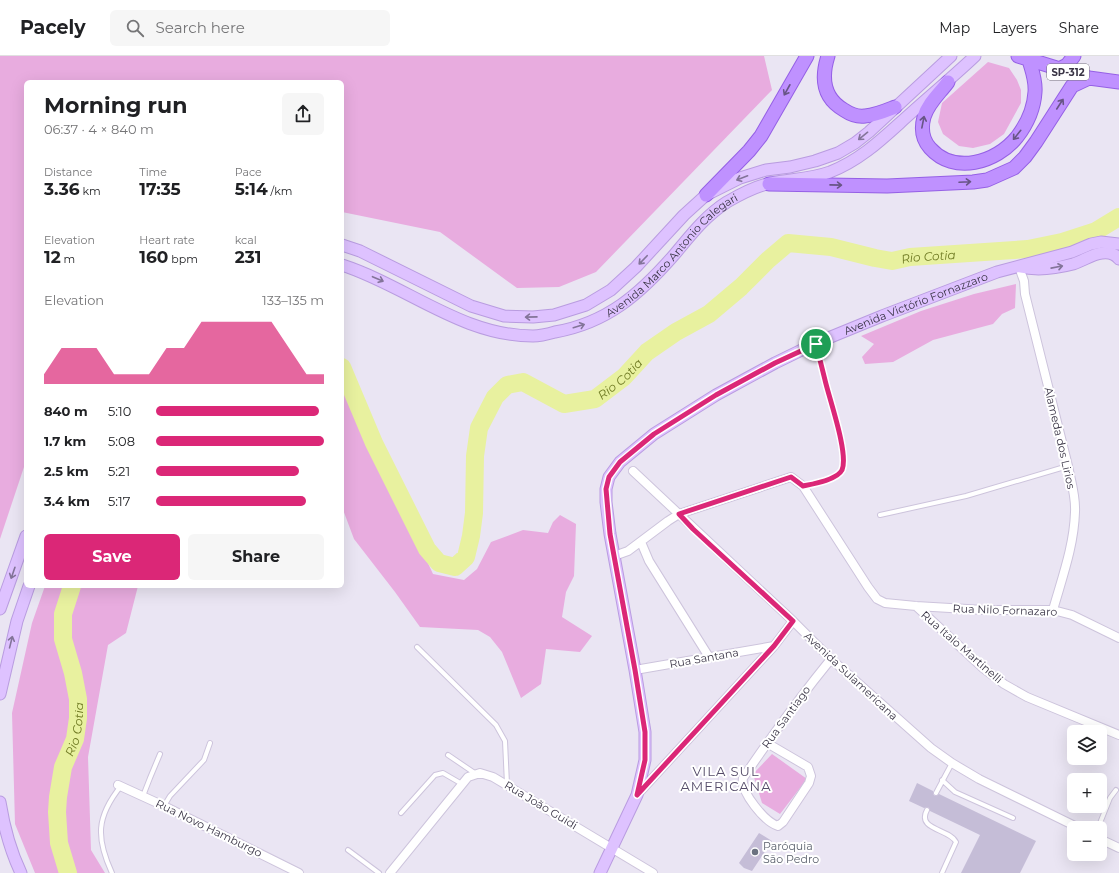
<!DOCTYPE html>
<html lang="en">
<head>
<meta charset="utf-8">
<style>
	body { margin:0; font-family:Montserrat,sans-serif; background:#f6f6f6; color:#202124; height:100vh; display:flex; flex-direction:column; font-size:15px; white-space:nowrap }
	* { box-sizing:border-box; margin:0 }
	p { font-size:13px; color:#757577 }
	.icon { flex:none; width:22px; height:22px; fill:none; stroke:currentColor; stroke-width:2; stroke-linecap:round; stroke-linejoin:round }
	.map { position:relative; flex:1; overflow:hidden }
	.drawer { position:absolute; left:24px; top:24px; width:320px; height:508px; display:flex; flex-direction:column; background:#fff; border-radius:6px; box-shadow:0 4px 16px #0002 }
	.drawer>* { flex:none }
	.buttons { position:absolute; left:1067px; top:669px; display:grid; gap:8px }
	.buttons a { display:grid; place-items:center; width:40px; height:40px; border-radius:6px; background:#fff; box-shadow:0 4px 16px #0002; font-size:20px }
	.pin { position:absolute; display:grid; place-items:center; width:34px; height:34px; color:#fff; margin:-17px; border:2px solid #fff; border-radius:50%; box-shadow:0 1px 4px #0007 }
	.round { display:grid; place-items:center; flex:none; width:42px; height:42px; border-radius:6px; background:#f6f6f6 }
	.headline { display:flex; align-items:center; justify-content:space-between; height:68px; padding:0 20px }
	h1 { font-size:22px; font-weight:700; line-height:30px }
	.metrics { display:grid; grid-template-columns:repeat(3,1fr); gap:6px; height:68px; padding:4px 20px }
	.metrics div { display:grid; align-content:center }
	.metrics b { font-size:17px; font-weight:700 }
	.metrics small { font-size:11px; font-weight:400 }
	.metrics p { font-size:11px }
	.chart { height:112px; padding:8px 20px }
	.chart p { display:flex; justify-content:space-between }
	.chart svg { width:100%; height:72px; margin-top:4px; fill:#db2777; opacity:.7 }
	.action { display:flex; gap:8px; margin-top:auto; padding:8px 20px }
	.action a { flex:1; height:46px; border-radius:6px; background:#db2777; color:#fff; font-size:16px; font-weight:700; line-height:46px; text-align:center }
	.action a+a { background:#f6f6f6; color:#202124 }
	ul { padding:0 20px; list-style:none; font-size:13px }
	li { display:grid; grid-template-columns:64px 48px 1fr; align-items:center; height:30px }
	li i { height:10px; border-radius:5px; background:#db2777 }
	header { display:flex; align-items:center; gap:24px; box-sizing:border-box; height:56px; padding:0 20px; background:#fff; border-bottom:1px solid #e0e0e0 }
	header strong { font-size:19px }
	nav { display:flex; gap:22px; margin-inline-start:auto; font-size:14px }
	.search { width:280px; height:36px; background:#f6f6f6; display:flex; align-items:center; gap:10px; box-sizing:border-box; padding:0 14px; border-radius:6px; color:#757577; font-size:15px }
	.map>svg:first-child { display:block }
	.green { fill:#e8acdf }
	.lines { fill:none; stroke-linecap:round; stroke-linejoin:round }
	.river { stroke:#e8f19f; stroke-width:18 }
	.building { fill:#c5bdd7 }
	.lane-casing { stroke:#cdc4dc; stroke-width:6 }
	.street-casing { stroke:#cdc4dc; stroke-width:10 }
	.secondary-casing { stroke:#b99ce0; stroke-width:13 }
	.primary-casing { stroke:#9560e5; stroke-width:15 }
	.lane { stroke:#fff; stroke-width:4 }
	.street { stroke:#fff; stroke-width:8 }
	.secondary { stroke:#dec2ff; stroke-width:11 }
	.primary { stroke:#bf91ff; stroke-width:13 }
	.oneway { stroke:#685586 }
	.oneway2 { stroke:#837499 }
	.route-casing { stroke:#fff; stroke-width:8 }
	.route { stroke:#db2777; stroke-width:5 }
	.worship-dot { fill:#6b7280; stroke:#fff; stroke-width:1.5 }
	.labels { text-anchor:middle; dominant-baseline:central; stroke-width:4; stroke-linejoin:round; paint-order:stroke }
	.shield { fill:#fff; stroke:#74717d; stroke-width:1 }
	.shield-label { font-size:10px; font-weight:bold; fill:#393445 }
	.street-label { font-size:11px; fill:#393445; stroke:#fff }
	.worship-label { font-size:11px; fill:#5b616d; stroke:#fff; text-anchor:start }
	.water-label { font-size:12px; font-style:italic; fill:#6f7a23; stroke:#fff }
	.quarter-label { font-size:13px; letter-spacing:1px; fill:#544b68; stroke:#fff }
</style>
</head>
<body>
<header>
<strong>Pacely</strong>
<div class="search"><svg class="icon" aria-label="search" viewBox="0 0 24 24"><circle cx="10" cy="10" r="6"/><path d="M15 15l6 6"/></svg>Search here</div>
<nav><a>Map</a><a>Layers</a><a>Share</a></nav>
</header>
<div class="map">
<svg width="1119" height="817" viewBox="0 0 1119 817">
	<rect width="100%" height="100%" fill="#eae5f3"/>
	<path class="green" d="M 0,0 L 764,0 L 772,34 L 596,216 L 559,231 L 517,232 L 440,176 L 342,156 L 342,26 L 26,26 L 26,405 L 0,483 Z
		M 988,6 L 1009,12 L 1017,24 L 1021,34 L 1021,47 L 1004,78 L 990,88 L 973,92 L 959,90 L 943,78 L 938,66 L 942,47 Z
		M 1016,228 L 1015,252 L 1002,258 L 993,268 L 933,284 L 893,306 L 865,308 L 862,301 L 874,288 L 861,280 L 921,255 L 974,238 Z
		M 342,322 L 433,518 L 464,524 L 477,513 L 491,486 L 523,474 L 548,477 L 553,466 L 560,459 L 576,468 L 574,520 L 566,536 L 562,561 L 592,580 L 580,596 L 546,593 L 541,628 L 521,642 L 502,596 L 490,581 L 478,574 L 420,571 L 395,536 L 354,483 L 342,451 Z
		M 45,530 L 138,530 L 126,577 L 108,589 L 88,701 L 91,794 L 105,817 L 35,817 L 15,768 L 12,657 L 32,567 Z
		M 772,698 L 807,723 L 780,758 L 762,747 L 753,718 Z"/>
	<g class="lines">
		<g class="river">
			<path id="s1" d="M 342,311 L 374,387 L 427,493 L 439,507 L 455,511 L 466,501 L 471,480 L 474,457 L 475,400 L 479,372 L 495,341 L 507,329 L 523,326 L 564,348 L 595,343 L 624,321 L 647,296 L 676,276 L 709,258 L 741,231 L 768,204 L 788,187 L 831,191 L 875,202 L 892,205 L 910,201 L 1028,193 L 1062,186 L 1096,175 L 1119,161"/>
			<path id="s2" d="M 68,817 L 59,787 L 57,756 L 58,741 L 63,711 L 75,683 L 78,662 L 78,643 L 73,617 L 63,583 L 63,558 L 72,530"/>
		</g>
	</g>
	<path class="building" d="M 917,727 L 933,735 L 933,738 L 935,740 L 939,738 L 1036,785 L 1020,817 L 961,817 L 980,779 L 930,755 L 928,751 L 924,752 L 909,745 Z
		M 759,777 L 772,785 L 752,815 L 744,812 L 739,807 Z"/>
	<g class="lines">
		<defs>
			<path id="lane" d="M 803,430 C 814,428 837,424 842,414 C 849,398 830,342 825,325 C 822,313 819,301 816,289
				M 880,459 L 966,440 L 1068,410
				M 417,591 L 496,669 L 505,685 L 507,728
				M 448,699 L 476,718
				M 942,724 L 955,736 L 1013,762
				M 936,737 L 952,707
				M 143,740 L 150,722 L 160,698
				M 164,750 L 170,740 L 204,704 L 210,687
				M 927,754 C 916,774 950,773 956,786 L 942,817
				M 401,757 L 435,719 L 443,717 L 462,728
				M 1098,772 L 1110,742 L 1116,734
				M 348,794 L 379,817
				M 112,817 C 96,782 96,761 121,730"/>
			<path id="street" d="M 1019,211 L 1024,225 L 1025,238 L 1068,410 C 1071,425 1076,441 1075,456 C 1074,490 1062,522 1053,554
				M 633,415 L 793,565 L 831,603 L 931,692 L 952,707 L 979,723 L 1079,772
				M 641,486 L 649,505 L 709,601
				M 614,500 L 628,495 L 668,465 L 679,458 L 791,421 L 803,430 L 868,531 L 877,543 L 885,547 L 916,550 L 984,554 L 1053,554 L 1072,559 L 1119,582
				M 916,550 L 983,612 L 1004,628 L 1027,641 L 1119,679
				M 635,614 L 774,590
				M 767,687 L 808,711 L 811,720 L 809,727 L 783,766 L 778,770 C 765,766 740,736 743,722 C 771,681 800,641 831,603
				M 118,729 L 164,750 L 299,817
				M 637,739 L 774,590 L 793,565
				M 1100,783 L 1119,792
				M 390,817 L 468,721 L 480,717 L 493,721 L 653,817"/>
			<g id="secondary">
				<path d="M 342,189 L 360,195 L 471,250 L 504,260 L 533,261 L 554,259 L 586,249 L 611,234 L 636,211 L 684,159 L 706,139 L 740,122 L 766,114 L 790,111 L 815,105 L 838,97 L 855,87 L 869,76 L 951,0"/>
				<path id="s3" d="M 342,209 C 407,230 462,280 533,280 C 540,280 548,278 555,276 C 607,267 640,238 674,199 C 690,180 705,160 727,146 C 739,139 756,130 771,127 C 791,123 811,123 830,116 C 863,103 885,80 911,57 C 932,38 954,20 975,0"/>
				<path d="M 1020,211 C 1038,215 1054,213 1073,208 C 1083,205 1092,198 1102,197 C 1109,196 1115,198 1119,203"/>
				<path d="M 0,553 L 26,480"/>
				<path d="M 0,638 L 17,565 L 29,530"/>
				<path d="M 0,746 C 4,771 10,794 21,817"/>
				<path id="s4" d="M 600,817 L 637,739 L 645,704 L 645,676 L 635,614 L 610,478 L 606,446 L 606,433 L 609,421 L 620,406 L 654,378 L 716,339 L 775,307 L 816,287 L 882,260 L 997,216 L 1072,196 L 1091,188 L 1101,186 L 1119,188"/>
			</g>
			<path id="primary" d="M 828,0 C 821,22 823,42 844,54 C 850,58 858,61 865,60 C 876,59 885,55 895,51
				M 1018,0 L 1089,22 L 1119,26
				M 1059,13 L 1067,9 L 1074,0
				M 948,26 C 940,37 928,47 924,61 C 921,72 922,83 930,92 C 954,119 996,107 1017,81 C 1027,68 1034,52 1035,36 C 1036,24 1032,15 1029,4
				M 769,128 L 887,130 L 973,126 L 987,124 L 1014,112 L 1025,101 L 1036,86 L 1072,30 L 1089,22
				M 706,139 L 749,95 L 761,80 L 807,0"/>
		</defs>
		<use href="#lane" class="lane-casing"/>
		<use href="#street" class="street-casing"/>
		<use href="#secondary" class="secondary-casing"/>
		<use href="#primary" class="primary-casing"/>
		<use href="#lane" class="lane"/>
		<use href="#street" class="street"/>
		<use href="#secondary" class="secondary"/>
		<use href="#primary" class="primary"/>
	</g>
	<defs><path id="oneway-shaft" d="M-6 0H5M1.5-3L5.5 0L1.5 3" fill="none" stroke-width="1.6" stroke-linecap="round" stroke-linejoin="round"/></defs>
	<g class="oneway">
		<use href="#oneway-shaft" transform="translate(787 34) rotate(119)"/>
		<use href="#oneway-shaft" transform="translate(1060 48) rotate(-57)"/>
		<use href="#oneway-shaft" transform="translate(923 66) rotate(-79)"/>
		<use href="#oneway-shaft" transform="translate(1017 79) rotate(129)"/>
		<use href="#oneway-shaft" transform="translate(965 126) rotate(-3)"/>
		<use href="#oneway-shaft" transform="translate(836 129) rotate(1)"/>
	</g>
	<g class="oneway2">
		<use href="#oneway-shaft" transform="translate(863 80) rotate(141)"/>
		<use href="#oneway-shaft" transform="translate(742 122) rotate(159)"/>
		<use href="#oneway-shaft" transform="translate(643 204) rotate(134)"/>
		<use href="#oneway-shaft" transform="translate(1057 211) rotate(-11)"/>
		<use href="#oneway-shaft" transform="translate(378 223) rotate(23)"/>
		<use href="#oneway-shaft" transform="translate(531 261) rotate(179)"/>
		<use href="#oneway-shaft" transform="translate(579 270) rotate(-17)"/>
		<use href="#oneway-shaft" transform="translate(13 517) rotate(109)"/>
		<use href="#oneway-shaft" transform="translate(11 586) rotate(-76)"/>
	</g>
	<g class="lines">
		<defs>
			<path id="route" d="M 816,288 C 819,300 822,312 825,324 C 829,342 849,398 842,414 C 837,424 813,428 803,430 L 791,421 L 679,458 L 693,473 L 793,565 L 774,590 L 637,739 L 645,704 L 645,676 L 635,614 L 610,478 L 606,433 L 609,421 L 620,406 L 654,378 L 716,339 L 775,307 Z"/>
		</defs>
		<use href="#route" class="route-casing"/>
		<use href="#route" class="route"/>
	</g>
	<circle class="worship-dot" cx="755" cy="796" r="4"/>
	<g class="labels">
		<rect class="shield" x="1047" y="8" width="42" height="16" rx="3"/>
		<g class="shield-label">
			<text x="1068" y="16">SP-312</text>
		</g>
		<g class="street-label">
			<text stroke="none"><textPath href="#s3" startOffset="371">Avenida Marco Antonio Calegari</textPath></text>
			<text stroke="none"><textPath href="#s4" startOffset="765">Avenida Victório Fornazzaro</textPath></text>
			<text transform="translate(1060 382) rotate(77)">Alameda dos Lirios</text>
			<text transform="translate(1005 554) rotate(2)">Rua Nilo Fornazaro</text>
			<text transform="translate(962 591) rotate(41)">Rua Italo Martinelli</text>
			<text transform="translate(704 602) rotate(-10)">Rua Santana</text>
			<text transform="translate(851 620) rotate(43)">Avenida Sulamericana</text>
			<text transform="translate(786 661) rotate(-54)">Rua Santiago</text>
			<text transform="translate(541 749) rotate(31)">Rua João Guidi</text>
			<text transform="translate(209 772) rotate(26)">Rua Novo Hamburgo</text>
		</g>
		<g class="worship-label">
			<text x="763" y="790">Paróquia<tspan x="763" dy="13">São Pedro</tspan></text>
		</g>
		<g class="water-label">
			<text stroke="none"><textPath href="#s1" startOffset="919">Rio Cotia</textPath></text>
			<text stroke="none"><textPath href="#s1" startOffset="559">Rio Cotia</textPath></text>
			<text stroke="none"><textPath href="#s2" startOffset="148">Rio Cotia</textPath></text>
		</g>
		<g class="quarter-label">
			<text x="726" y="715">VILA SUL<tspan x="726" dy="15">AMERICANA</tspan></text>
		</g>
	</g>
</svg>
<div class="buttons">
<a><svg class="icon" aria-label="layers" viewBox="0 0 24 24"><path d="M12 4l9 5-9 5-9-5zM3 14l9 5 9-5"/></svg></a>
<a>+</a>
<a>−</a>
</div>
<div class="pin" style="left:816px;top:288px;background:#1e9e55"><svg class="icon" aria-label="arrive" viewBox="0 0 24 24"><path d="M6 21V4h12l-3 4 3 4H6"/></svg></div>
<section class="drawer">
<div class="headline"><div><h1>Morning run</h1><p>06:37 · 4 × 840 m</p></div><a class="round"><svg class="icon" aria-label="share" viewBox="0 0 24 24"><path d="M12 15V3M7 8l5-5 5 5M5 13v7h14v-7"/></svg></a></div>
<div class="metrics">
<div><p>Distance</p><b>3.36<small> km</small></b></div>
<div><p>Time</p><b>17:35</b></div>
<div><p>Pace</p><b>5:14<small> /km</small></b></div>
</div>
<div class="metrics">
<div><p>Elevation</p><b>12<small> m</small></b></div>
<div><p>Heart rate</p><b>160<small> bpm</small></b></div>
<div><p>kcal</p><b>231</b></div>
</div>
<div class="chart"><p><span>Elevation</span>133–135 m</p>
<svg viewBox="0 0 160 44" preserveAspectRatio="none"><path d="M0 44V38L10 22L20 22L30 22L40 38L50 38L60 38L70 22L80 22L90 6L100 6L110 6L120 6L130 6L140 22L150 38L160 38V44z"/></svg>
</div>
<ul>
<li><b>840 m</b>5:10<i style="width:97%"></i></li>
<li><b>1.7 km</b>5:08<i style="width:100%"></i></li>
<li><b>2.5 km</b>5:21<i style="width:85%"></i></li>
<li><b>3.4 km</b>5:17<i style="width:89%"></i></li>
</ul>
<div class="action"><a>Save</a><a>Share</a></div>
</section>
</div>
</body>
</html>
